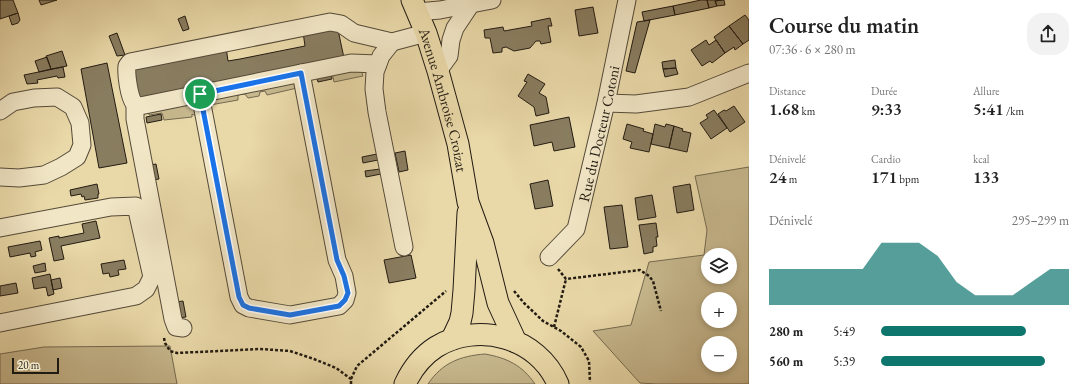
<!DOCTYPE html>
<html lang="fr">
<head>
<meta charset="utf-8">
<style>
	body { margin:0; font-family:"EB Garamond",serif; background:#f2f2f2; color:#222; height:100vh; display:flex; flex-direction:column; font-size:15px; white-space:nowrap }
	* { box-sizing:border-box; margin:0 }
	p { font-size:13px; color:#767676 }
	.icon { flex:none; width:22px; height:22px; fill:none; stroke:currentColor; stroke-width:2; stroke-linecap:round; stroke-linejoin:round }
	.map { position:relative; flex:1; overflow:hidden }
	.details { display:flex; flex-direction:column; background:#fff; width:340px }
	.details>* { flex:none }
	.tools { position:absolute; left:701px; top:248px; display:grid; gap:8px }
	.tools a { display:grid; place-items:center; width:36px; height:36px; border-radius:50%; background:#fff; box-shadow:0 2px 6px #0003; font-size:20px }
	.scale { position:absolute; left:12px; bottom:10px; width:47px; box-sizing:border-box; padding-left:4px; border:2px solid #221b12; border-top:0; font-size:11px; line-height:14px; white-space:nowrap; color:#221b12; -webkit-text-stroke:3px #f1e6c6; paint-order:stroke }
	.pin { position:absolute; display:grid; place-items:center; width:34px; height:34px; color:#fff; margin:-17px; border:2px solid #fff; border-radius:50%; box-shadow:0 1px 4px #0007 }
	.round { display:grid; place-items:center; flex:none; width:42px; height:42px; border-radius:16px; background:#f2f2f2 }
	.headline { display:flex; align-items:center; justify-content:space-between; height:68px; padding:0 20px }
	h1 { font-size:22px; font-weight:600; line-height:30px }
	.stats { display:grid; grid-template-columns:repeat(3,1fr); gap:6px; height:68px; padding:4px 20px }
	.stats div { display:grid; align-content:center }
	.stats b { font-size:17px; font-weight:600 }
	.stats small { font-size:11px; font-weight:400 }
	.stats p { font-size:11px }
	.chart { height:112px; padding:8px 20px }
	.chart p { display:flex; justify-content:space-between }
	.chart svg { width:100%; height:72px; margin-top:4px; fill:#0f766e; opacity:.7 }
	ul { padding:0 20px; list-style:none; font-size:13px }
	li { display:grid; grid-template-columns:64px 48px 1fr; align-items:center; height:30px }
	li i { height:10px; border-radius:5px; background:#0f766e }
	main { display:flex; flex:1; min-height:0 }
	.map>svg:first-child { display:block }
	.green { fill:#c7b88e; stroke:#746a50; fill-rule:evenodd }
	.building { fill:#897d60; stroke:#221b12 }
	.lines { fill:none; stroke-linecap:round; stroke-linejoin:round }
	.minor-casing { stroke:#544a38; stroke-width:19 }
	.major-casing { stroke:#221b12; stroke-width:23 }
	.path { stroke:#221b12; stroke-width:2.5; stroke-dasharray:3 2; stroke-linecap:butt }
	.minor { stroke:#f1e6c6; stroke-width:17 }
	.major { stroke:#e9d8a8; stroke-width:21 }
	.route-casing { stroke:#fff; stroke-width:8 }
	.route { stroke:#1a73e8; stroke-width:5 }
	.labels { text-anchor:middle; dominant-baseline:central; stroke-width:3.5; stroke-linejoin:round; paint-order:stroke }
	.street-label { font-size:15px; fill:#221b12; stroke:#f1e6c6 }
</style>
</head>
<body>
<main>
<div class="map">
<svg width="749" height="384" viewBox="0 0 749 384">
	<rect width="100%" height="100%" fill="#e9d8a8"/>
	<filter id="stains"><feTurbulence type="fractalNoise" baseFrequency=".005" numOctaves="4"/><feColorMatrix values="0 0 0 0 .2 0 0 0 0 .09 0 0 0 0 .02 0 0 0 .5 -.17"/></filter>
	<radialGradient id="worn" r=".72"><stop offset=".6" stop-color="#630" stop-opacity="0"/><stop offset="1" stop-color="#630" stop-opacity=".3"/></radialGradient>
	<path class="green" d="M 360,70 L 362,73 L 363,76 L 334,82 L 332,71 Z
		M 293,80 L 297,88 L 267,95 L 265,91 L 260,92 L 259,96 L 248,98 L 245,94 L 238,95 L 238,100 L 210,105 L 210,102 L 213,98 Z
		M 194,100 L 196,116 L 192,114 L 192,117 L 164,120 L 162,113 L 149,115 L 149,112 Z
		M 749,167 L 749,384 L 657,384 L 640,383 L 593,331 L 631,325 L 649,262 L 704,255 L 707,230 L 695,176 ZM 708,255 L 730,255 L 730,277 L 708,277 ZM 708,299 L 730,299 L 730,321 L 708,321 ZM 708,343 L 730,343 L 730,365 L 708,365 Z
		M 170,346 L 177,384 L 0,384 L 0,354 L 44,347 Z
		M 485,354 C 507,358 522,365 535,384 L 428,384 C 442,363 460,356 485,354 Z"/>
	<path class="building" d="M 0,0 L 13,0 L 18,13 L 0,19 Z
		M 39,0 L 57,0 L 41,5 Z
		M 701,0 L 707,0 L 709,8 L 675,15 L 673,6 Z
		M 707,0 L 722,0 L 715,1 L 717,6 L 709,8 Z
		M 724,0 L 725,5 L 717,6 L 715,1 Z
		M 673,6 L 675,15 L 644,21 L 642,12 Z
		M 593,7 L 598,33 L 579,36 L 575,10 Z
		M 18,13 L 20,20 L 18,23 L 12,25 L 9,16 Z
		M 745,15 L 749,20 L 749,40 L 743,44 L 729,26 Z
		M 185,16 L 189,29 L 183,31 L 178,19 Z
		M 550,18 L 552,26 L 548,26 L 551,42 L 541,44 L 540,41 L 536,41 L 530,48 L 514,51 L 506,47 L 502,48 L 502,52 L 493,53 L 490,38 L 485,38 L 484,30 L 503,27 L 504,31 L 532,26 L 531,22 Z
		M 650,20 L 635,73 L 626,71 L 637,22 Z
		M 337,25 L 344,58 L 137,100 L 130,66 L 226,47 L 228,61 L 240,59 L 305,46 L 303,32 Z
		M 729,26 L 743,44 L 735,50 L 734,47 L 725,53 L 714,37 Z
		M 117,33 L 125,55 L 117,56 L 109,36 Z
		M 706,40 L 709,45 L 716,40 L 725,53 L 712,63 L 710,61 L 702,66 L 691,50 Z
		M 62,51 L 67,66 L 51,69 L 46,56 Z
		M 47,57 L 51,69 L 39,72 L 35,61 Z
		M 675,60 L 676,68 L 663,69 L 662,62 Z
		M 107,63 L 127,163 L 99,168 L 81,69 Z
		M 63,67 L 65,77 L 58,78 L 57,76 L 37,80 L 38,83 L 27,84 L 24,75 Z
		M 676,68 L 678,74 L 665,77 L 663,69 Z
		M 331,73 L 332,79 L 318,82 L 316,75 Z
		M 528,74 L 545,84 L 539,93 L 546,97 L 549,113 L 536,116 L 534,107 L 518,96 L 527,82 L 524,81 Z
		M 734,106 L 745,122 L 730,132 L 718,114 L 724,110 L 726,111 Z
		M 714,110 L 727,128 L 711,139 L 700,123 L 708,118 L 706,115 Z
		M 161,114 L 162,120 L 147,123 L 146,117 Z
		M 569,117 L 575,147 L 554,151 L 552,142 L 534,146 L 530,125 Z
		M 627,124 L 644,129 L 643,131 L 653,134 L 649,152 L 630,148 L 632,142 L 623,139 Z
		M 655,124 L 665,127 L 666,124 L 674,126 L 669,148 L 651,144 Z
		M 674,126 L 683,129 L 682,131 L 691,133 L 687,152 L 669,148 Z
		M 405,151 L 408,170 L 399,172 L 395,153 Z
		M 377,154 L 378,160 L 363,163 L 362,157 Z
		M 156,164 L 159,179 L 153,180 L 150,165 Z
		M 380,169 L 381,174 L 366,177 L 365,171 Z
		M 548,180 L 553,206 L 535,209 L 530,184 Z
		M 97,184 L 99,194 L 98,194 L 98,198 L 85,200 L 84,196 L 82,197 L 81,194 L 71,196 L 70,190 Z
		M 690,184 L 694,210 L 677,213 L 673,187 Z
		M 652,195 L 656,217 L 638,220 L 635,198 Z
		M 622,205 L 628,247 L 610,249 L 604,207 Z
		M 96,221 L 100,238 L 61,246 L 64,259 L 54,261 L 49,238 L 59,236 L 59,238 L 84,233 L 82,224 Z
		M 656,223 L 658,237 L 656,237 L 657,246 L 653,247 L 653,252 L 644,254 L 639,225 Z
		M 40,241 L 42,250 L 35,252 L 36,256 L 31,257 L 30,253 L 10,257 L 8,247 Z
		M 411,255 L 416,278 L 389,283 L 384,260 Z
		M 124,260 L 126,269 L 118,270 L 119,275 L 110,277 L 109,273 L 103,274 L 101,264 Z
		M 45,263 L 46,271 L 35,273 L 33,266 Z
		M 50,274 L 54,294 L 48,296 L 46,287 L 34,289 L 32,278 Z
		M 60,278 L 62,288 L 53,290 L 51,280 Z
		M 16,283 L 18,293 L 0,296 L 0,286 Z
		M 183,301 L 186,317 L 179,318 L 176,302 Z"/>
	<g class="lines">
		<defs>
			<g id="minor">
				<path d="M 417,12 L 440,10 L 492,0"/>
				<path d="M 392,42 L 381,56 L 375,72 L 374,89 L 377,112 L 404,247"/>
				<path d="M 378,64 L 351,63 L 140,106 C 136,105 136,105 134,103 C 129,97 126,74 127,66 L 130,62 L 330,22 L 341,24 L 354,33 L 392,42 L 426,33"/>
				<path d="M 438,71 L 449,56 L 451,40 L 455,28 L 471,4"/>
				<path d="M 200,94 L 239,297 L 243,305 L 249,308 L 290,315 L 339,306 L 345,300 L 347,293 L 344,276 L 337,260 L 301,73"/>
				<path d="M 606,103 L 636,104 L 689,97 L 749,73"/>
				<path d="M 135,105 L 135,119 L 173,319 L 176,327 L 183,328"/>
				<path d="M 0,111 L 13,102 L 34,98 L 57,97 L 73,107 L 80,123 L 82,145 L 77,157 L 61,167 L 44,175 L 19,178 L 0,177"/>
				<path d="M 0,228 L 111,207 L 136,206 L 152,277 L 146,289 L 136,296 L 0,323"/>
				<path id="s1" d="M 549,257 L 576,229 L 606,103 L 627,0"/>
			</g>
			<g id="major">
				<path id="s2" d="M 412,0 L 426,33 L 438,71 L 458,144 L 468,202 L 483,243 L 498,303 L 516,342"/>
				<path d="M 452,339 L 460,322 L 462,313 L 464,290 L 468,213"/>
				<path d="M 405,384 C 412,369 422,356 436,347 C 478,321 538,337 558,384"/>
			</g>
		</defs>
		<use href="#minor" class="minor-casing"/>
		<use href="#major" class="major-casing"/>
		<path class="path" d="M 558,269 L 566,279 L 640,270 L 649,276 L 653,281 L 661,311
			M 514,291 L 524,303 L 543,321 L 561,331 L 581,347 L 589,361 L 590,382
			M 554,327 L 566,279
			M 164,338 L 165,343 L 170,351 L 177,353 L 260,349 L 290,351 L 314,359 L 336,368 L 351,379
			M 351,384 L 351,379 L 357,366 L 446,291"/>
		<use href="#minor" class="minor"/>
		<use href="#major" class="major"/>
	</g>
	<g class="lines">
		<defs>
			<path id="route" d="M 301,73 L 337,260 L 344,276 L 348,293 L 345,300 L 339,306 L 290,315 L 249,308 L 243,305 L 239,297 L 200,94 Z"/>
		</defs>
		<use href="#route" class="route-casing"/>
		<use href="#route" class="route"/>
	</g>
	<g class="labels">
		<g class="street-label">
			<text stroke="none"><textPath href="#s2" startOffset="105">Avenue Ambroise Croizat</textPath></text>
			<text stroke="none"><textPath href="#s1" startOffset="137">Rue du Docteur Cotoni</textPath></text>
		</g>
	</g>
	<rect width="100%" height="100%" filter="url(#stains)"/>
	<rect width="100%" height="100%" fill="url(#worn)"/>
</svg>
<div class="tools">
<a><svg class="icon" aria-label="layers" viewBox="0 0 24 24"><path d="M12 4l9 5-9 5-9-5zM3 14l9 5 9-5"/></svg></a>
<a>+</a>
<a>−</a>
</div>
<div class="scale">20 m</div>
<div class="pin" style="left:200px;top:94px;background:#1e9e55"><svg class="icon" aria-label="arrive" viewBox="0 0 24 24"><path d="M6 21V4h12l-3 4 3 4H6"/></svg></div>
</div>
<section class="details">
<div class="headline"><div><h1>Course du matin</h1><p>07:36 · 6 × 280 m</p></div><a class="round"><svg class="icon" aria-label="share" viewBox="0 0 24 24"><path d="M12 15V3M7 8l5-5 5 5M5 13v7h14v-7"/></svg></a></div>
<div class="stats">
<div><p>Distance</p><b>1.68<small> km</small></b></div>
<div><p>Durée</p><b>9:33</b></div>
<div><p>Allure</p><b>5:41<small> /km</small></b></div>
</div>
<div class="stats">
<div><p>Dénivelé</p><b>24<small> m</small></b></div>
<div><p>Cardio</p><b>171<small> bpm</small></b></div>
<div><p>kcal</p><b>133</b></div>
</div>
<div class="chart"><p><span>Dénivelé</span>295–299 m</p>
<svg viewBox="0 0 160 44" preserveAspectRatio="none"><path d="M0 44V22L10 22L20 22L30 22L40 22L50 22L60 6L70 6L80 6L90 14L100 30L110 38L120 38L130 38L140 30L150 22L160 22V44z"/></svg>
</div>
<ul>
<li><b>280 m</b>5:49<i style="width:77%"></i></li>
<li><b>560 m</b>5:39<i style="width:87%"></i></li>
</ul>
</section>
</main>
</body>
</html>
